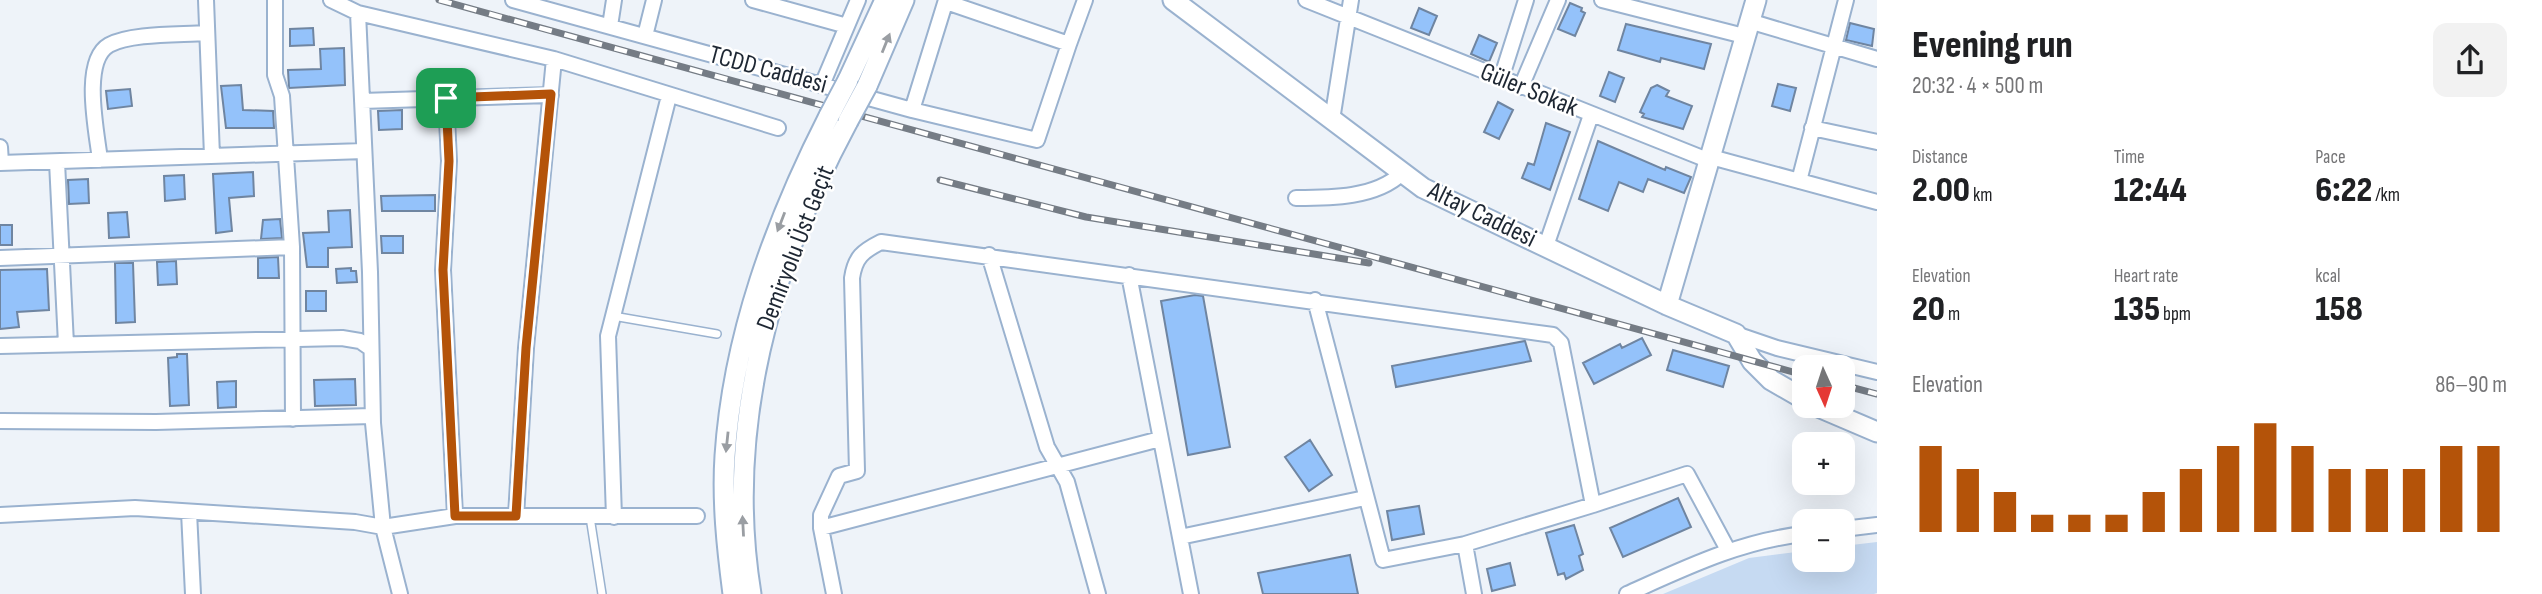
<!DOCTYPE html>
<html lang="en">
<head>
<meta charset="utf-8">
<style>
	body { margin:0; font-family:"Sofia Sans Condensed",sans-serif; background:#f2f2f2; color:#202124; height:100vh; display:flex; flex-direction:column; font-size:26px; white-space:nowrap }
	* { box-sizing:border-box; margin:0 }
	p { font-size:23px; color:#757577 }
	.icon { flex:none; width:38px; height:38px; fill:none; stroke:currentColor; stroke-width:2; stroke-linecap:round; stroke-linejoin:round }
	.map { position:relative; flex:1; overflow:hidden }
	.sheet { display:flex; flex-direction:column; background:#fff; width:665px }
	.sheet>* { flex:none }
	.needle { width:46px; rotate:177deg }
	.buttons { position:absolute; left:1792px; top:355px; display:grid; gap:14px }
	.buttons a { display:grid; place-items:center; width:63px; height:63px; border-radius:14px; background:#fff; box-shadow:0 7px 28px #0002; font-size:35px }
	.pin { position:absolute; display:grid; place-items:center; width:60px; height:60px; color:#fff; margin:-30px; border-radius:14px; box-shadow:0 4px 10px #0006 }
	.round { display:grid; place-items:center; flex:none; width:74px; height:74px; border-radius:14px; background:#f2f2f2 }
	.overview { display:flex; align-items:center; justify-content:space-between; height:119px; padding:0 35px }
	h1 { font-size:38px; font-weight:800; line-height:52px }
	.metrics { display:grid; grid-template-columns:repeat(3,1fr); gap:10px; height:119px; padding:7px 35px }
	.metrics div { display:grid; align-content:center }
	.metrics b { font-size:35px; font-weight:800 }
	.metrics small { font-size:19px; font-weight:400 }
	.metrics p { font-size:19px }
	.chart { height:196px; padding:14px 35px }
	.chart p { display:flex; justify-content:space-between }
	.chart svg { width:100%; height:126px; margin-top:7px; stroke:#b45309; stroke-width:6 }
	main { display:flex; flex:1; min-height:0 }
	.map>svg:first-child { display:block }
	.green { fill:#c6daf2 }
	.building { fill:#94c2fa; stroke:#6f85a1; stroke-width:2 }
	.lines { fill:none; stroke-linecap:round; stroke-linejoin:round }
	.lane-casing { stroke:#9ab2cf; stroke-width:10 }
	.street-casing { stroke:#9ab2cf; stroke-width:18 }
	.secondary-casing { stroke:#9ab2cf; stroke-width:23 }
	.lane { stroke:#fff; stroke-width:7 }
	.street { stroke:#fff; stroke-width:14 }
	.secondary { stroke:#fff; stroke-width:19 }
	.rail-casing { stroke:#757c85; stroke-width:7 }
	.rail { stroke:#fff; stroke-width:4.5; stroke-dasharray:13; stroke-linecap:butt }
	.secondary-bridge-casing { stroke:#9ab2cf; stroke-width:23; stroke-linecap:butt }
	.secondary-bridge { stroke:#fff; stroke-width:19 }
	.oneway { fill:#9a9ea3 }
	.route-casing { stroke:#fff; stroke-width:14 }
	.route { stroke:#b45309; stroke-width:9 }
	.labels { text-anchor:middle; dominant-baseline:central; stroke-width:5; stroke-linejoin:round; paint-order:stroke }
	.street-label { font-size:26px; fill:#1e2733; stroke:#fff }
</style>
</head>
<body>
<main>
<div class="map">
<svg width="1877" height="594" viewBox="0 0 1877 594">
	<rect width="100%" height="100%" fill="#eef3f9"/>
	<path class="green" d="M 1877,542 L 1877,593 L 1874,594 L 1663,594 L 1749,558 L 1804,551 L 1804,560 L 1843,560 L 1843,546 Z"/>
	<path class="building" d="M 1570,3 L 1582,8 L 1581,11 L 1585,13 L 1575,36 L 1558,29 Z
		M 1419,8 L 1437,16 L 1429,35 L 1411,28 Z
		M 1850,23 L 1874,29 L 1872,46 L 1846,40 Z
		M 1626,24 L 1711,44 L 1704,69 L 1661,58 L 1660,62 L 1618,50 Z
		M 313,28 L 314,45 L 290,46 L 290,29 Z
		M 1479,35 L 1497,43 L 1489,62 L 1471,54 Z
		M 344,48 L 345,85 L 289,88 L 288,70 L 321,69 L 320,49 Z
		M 1609,72 L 1624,78 L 1615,102 L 1600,96 Z
		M 1778,84 L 1796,88 L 1790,111 L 1772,106 Z
		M 241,85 L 243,110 L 273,111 L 274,128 L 226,128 L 221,86 Z
		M 1657,85 L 1669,91 L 1666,96 L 1692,106 L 1683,129 L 1642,117 L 1644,114 L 1640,112 L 1651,88 Z
		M 130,89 L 132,106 L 108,109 L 106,91 Z
		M 1498,102 L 1513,110 L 1499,139 L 1484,132 Z
		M 402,110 L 402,129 L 379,130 L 378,111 Z
		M 1546,123 L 1570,132 L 1550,190 L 1522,178 L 1528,163 L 1534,165 Z
		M 1598,141 L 1665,170 L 1666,167 L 1691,177 L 1684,193 L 1648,179 L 1643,192 L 1619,182 L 1608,211 L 1579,199 Z
		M 253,172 L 254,196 L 229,198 L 232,231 L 216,233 L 213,174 Z
		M 184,175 L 185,199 L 165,201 L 164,176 Z
		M 88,179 L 89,203 L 69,204 L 68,180 Z
		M 435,195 L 435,211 L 382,211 L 381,196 Z
		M 350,210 L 352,247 L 328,248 L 328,267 L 307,267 L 303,233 L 329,232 L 328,211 Z
		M 127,212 L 129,237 L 109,238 L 108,213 Z
		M 280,219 L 282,238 L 261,239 L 263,220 Z
		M 0,225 L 12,225 L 12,245 L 0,245 Z
		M 381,236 L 403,236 L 403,253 L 382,253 Z
		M 278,257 L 279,278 L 258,278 L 258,258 Z
		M 176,261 L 177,284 L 158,285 L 157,262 Z
		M 115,263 L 133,263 L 135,322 L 116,323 Z
		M 351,268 L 351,271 L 356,271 L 357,282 L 337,283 L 336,269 Z
		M 47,269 L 49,310 L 17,312 L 19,327 L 0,329 L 0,270 Z
		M 306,291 L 326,291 L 326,311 L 306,311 Z
		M 1195,295 L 1203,296 L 1230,447 L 1188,455 L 1161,301 Z
		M 1642,338 L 1651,355 L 1594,384 L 1583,363 L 1620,344 L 1622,348 Z
		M 1525,341 L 1531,361 L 1396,387 L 1392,366 Z
		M 1673,350 L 1729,366 L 1723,387 L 1667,370 Z
		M 177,354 L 187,354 L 189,405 L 170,406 L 168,358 L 177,357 Z
		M 355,379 L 356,405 L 315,406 L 314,380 Z
		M 236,381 L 236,407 L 218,408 L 217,382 Z
		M 1310,440 L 1332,475 L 1309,491 L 1285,457 Z
		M 1678,498 L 1691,527 L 1623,557 L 1610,528 Z
		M 1419,506 L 1424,534 L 1392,540 L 1387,511 Z
		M 1574,525 L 1583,554 L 1579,556 L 1583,570 L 1566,579 L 1564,573 L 1558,575 L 1546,533 Z
		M 1350,555 L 1358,594 L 1263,594 L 1258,573 Z
		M 1510,563 L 1515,585 L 1492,591 L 1487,569 Z"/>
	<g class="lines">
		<defs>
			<path id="lane" d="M 613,316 L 717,334
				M 590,517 L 602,594"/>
			<path id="street" d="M 206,0 L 212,156
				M 275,0 L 275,75 L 282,96 L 292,247 L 293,419
				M 331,0 L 358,13 L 554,59 L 778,128
				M 513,0 L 912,110 L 946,0
				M 753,0 L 847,26
				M 1306,0 L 1710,161
				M 1602,0 L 1744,36
				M 946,2 L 1069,44 L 1085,0
				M 358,13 L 370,272 L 373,423 L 383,527 L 455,516 L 697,516
				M 1749,21 L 1877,59
				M 610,26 L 614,0
				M 645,36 L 654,0
				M 1501,79 L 1526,0
				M 822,85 L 858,0
				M 1521,87 L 1558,0
				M 446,98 L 449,161 L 443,270 L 455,516
				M 362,101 L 551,95
				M 912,110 L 1037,140 L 1069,44
				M 1332,120 L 1351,0
				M 1812,128 L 1877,142
				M 0,147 L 1,163
				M 1711,157 L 1877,202
				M 100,160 C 97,133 81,61 109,45 C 131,33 180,35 206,33
				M 57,162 L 66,344
				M 0,163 L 364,151
				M 1799,181 L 1846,0
				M 1296,198 C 1331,198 1376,198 1402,173
				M 1546,246 L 1591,115
				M 989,255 L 1047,447 L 1067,482 L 1098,594
				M 0,258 L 292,247
				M 1129,275 L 1191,594
				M 1315,300 L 1383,560 L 1465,544
				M 1736,334 L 1777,348 L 1877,372
				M 0,346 L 342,338 L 360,341 L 370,348
				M 0,421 L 156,422 L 372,416
				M 1593,505 L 1687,474 L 1728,550
				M 189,512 L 193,594
				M 0,515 L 135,508 L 355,522 L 383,527 L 400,594
				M 516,516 L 526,348 L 554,59
				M 614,517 L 608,336 L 669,96
				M 821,528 L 1160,439
				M 1843,529 L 1877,525
				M 1180,537 L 1365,498
				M 834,594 L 821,528 L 821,515 L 839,476 L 857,471 L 852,278 C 855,257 863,251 881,242 L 1553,335 L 1561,343 L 1593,505 L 1465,544 L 1474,594
				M 1627,594 C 1685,568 1740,541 1804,534"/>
			<path id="secondary" d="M 1173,0 L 1423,188 L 1667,305 L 1736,334 L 1752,361 L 1771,380 L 1804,399
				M 848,80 L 885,0
				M 867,86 L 904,0
				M 1667,305 L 1756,0
				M 1816,406 L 1877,432
				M 733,594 C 727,548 722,501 725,456 C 733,336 775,222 829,116
				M 751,594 C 724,429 770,266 848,121"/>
		</defs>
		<use href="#lane" class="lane-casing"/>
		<use href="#street" class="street-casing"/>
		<use href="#secondary" class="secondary-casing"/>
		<use href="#lane" class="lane"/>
		<use href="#street" class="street"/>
		<use href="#secondary" class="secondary"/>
		<defs>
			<path id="rail" d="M 439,0 L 1804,375
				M 940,180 L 1086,217 L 1369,263
				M 1843,385 L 1877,394"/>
		</defs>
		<use href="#rail" class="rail-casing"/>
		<use href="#rail" class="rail"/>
		<defs>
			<path id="secondary-bridge" d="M 829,116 L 848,80
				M 848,121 L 867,86"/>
		</defs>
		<use href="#secondary-bridge" class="secondary-bridge-casing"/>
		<use href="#secondary-bridge" class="secondary-bridge"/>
	</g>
	<defs><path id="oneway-solid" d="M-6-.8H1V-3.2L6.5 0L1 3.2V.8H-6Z" transform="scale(1.75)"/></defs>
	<g class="oneway">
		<use href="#oneway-solid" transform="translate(886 43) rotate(-68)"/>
		<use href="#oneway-solid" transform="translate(781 222) rotate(111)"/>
		<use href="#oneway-solid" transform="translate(727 442) rotate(96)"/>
		<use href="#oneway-solid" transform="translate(743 526) rotate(-93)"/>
	</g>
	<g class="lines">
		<defs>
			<path id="route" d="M 551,94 L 526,348 L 516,516 L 455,516 L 443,270 L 449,161 L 446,98 Z"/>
		</defs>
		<use href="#route" class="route-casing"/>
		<use href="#route" class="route"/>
	</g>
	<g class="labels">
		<g class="street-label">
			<text transform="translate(768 70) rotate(15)">TCDD Caddesi</text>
			<text transform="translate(1529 90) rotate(22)">Güler Sokak</text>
			<text transform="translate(1482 215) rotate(26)">Altay Caddesi</text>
			<text transform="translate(796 248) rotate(-69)">Demiryolu Üst Geçit</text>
		</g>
	</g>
</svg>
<div class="buttons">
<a><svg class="needle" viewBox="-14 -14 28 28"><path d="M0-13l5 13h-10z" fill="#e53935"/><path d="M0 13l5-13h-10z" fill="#757577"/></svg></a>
<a>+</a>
<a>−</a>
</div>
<div class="pin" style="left:446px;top:98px;background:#1e9e55"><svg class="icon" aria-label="arrive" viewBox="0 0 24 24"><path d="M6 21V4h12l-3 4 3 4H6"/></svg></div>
</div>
<section class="sheet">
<div class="overview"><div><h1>Evening run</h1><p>20:32 · 4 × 500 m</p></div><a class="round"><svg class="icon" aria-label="share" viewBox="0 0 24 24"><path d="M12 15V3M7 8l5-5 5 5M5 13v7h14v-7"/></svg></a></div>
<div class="metrics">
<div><p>Distance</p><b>2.00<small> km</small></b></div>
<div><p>Time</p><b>12:44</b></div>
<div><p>Pace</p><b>6:22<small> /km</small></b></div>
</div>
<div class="metrics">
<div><p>Elevation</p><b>20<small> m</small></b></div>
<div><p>Heart rate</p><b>135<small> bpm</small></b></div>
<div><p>kcal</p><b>158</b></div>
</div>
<div class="chart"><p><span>Elevation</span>86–90 m</p>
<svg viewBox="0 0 160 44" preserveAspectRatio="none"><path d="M5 44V14M15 44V22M25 44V30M35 44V38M45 44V38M55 44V38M65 44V30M75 44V22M85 44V14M95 44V6M105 44V14M115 44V22M125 44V22M135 44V22M145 44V14M155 44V14"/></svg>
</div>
</section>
</main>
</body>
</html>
